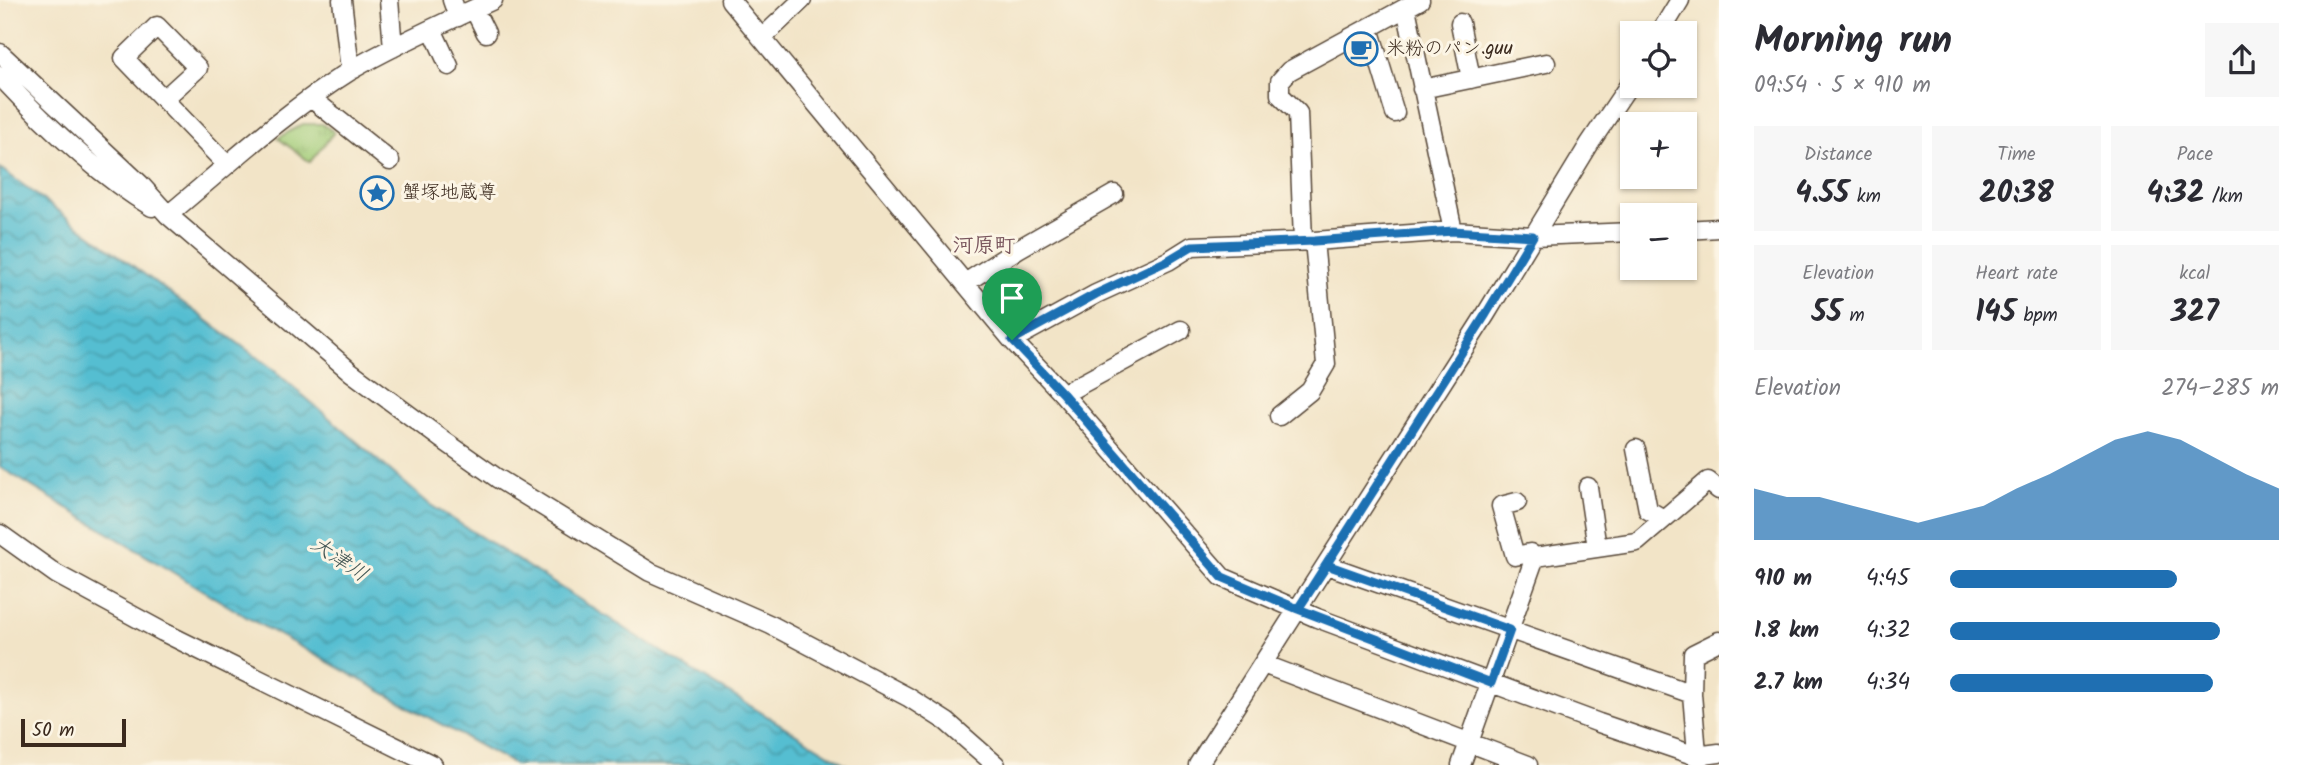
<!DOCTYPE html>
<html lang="en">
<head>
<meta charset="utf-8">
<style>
	body { margin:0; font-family:Kalam,"Klee One",sans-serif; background:#f7f7f7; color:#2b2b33; height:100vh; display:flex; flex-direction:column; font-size:26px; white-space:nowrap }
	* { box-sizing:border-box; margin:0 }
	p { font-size:23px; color:#7c7c81 }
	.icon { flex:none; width:38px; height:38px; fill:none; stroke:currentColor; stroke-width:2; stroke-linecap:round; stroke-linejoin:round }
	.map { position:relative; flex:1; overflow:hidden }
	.panel { display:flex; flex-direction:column; background:#fff; width:595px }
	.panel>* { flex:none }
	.buttons { position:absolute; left:1620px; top:21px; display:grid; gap:14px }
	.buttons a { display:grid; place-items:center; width:77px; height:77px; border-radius:0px; background:#fff; box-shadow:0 2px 5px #0004; font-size:35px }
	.scale { position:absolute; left:21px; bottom:18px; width:105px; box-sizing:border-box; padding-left:7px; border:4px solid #3b2a1e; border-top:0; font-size:19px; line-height:24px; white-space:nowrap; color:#3b2a1e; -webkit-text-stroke:5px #fcf5e5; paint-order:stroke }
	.pin { position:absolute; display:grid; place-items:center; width:60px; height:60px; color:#fff; margin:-72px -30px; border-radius:50% 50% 50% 0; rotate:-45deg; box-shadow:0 0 7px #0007 }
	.pin .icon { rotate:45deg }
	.round { display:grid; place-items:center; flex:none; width:74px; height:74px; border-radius:0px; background:#f7f7f7 }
	.head { display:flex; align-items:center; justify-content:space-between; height:119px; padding:0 35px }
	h1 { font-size:38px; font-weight:700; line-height:52px }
	.metrics { display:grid; grid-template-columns:repeat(3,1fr); gap:10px; height:119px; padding:7px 35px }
	.metrics div { display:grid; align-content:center; border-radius:0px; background:#f7f7f7; text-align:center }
	.metrics b { font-size:30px; font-weight:700 }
	.metrics small { font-size:19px; font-weight:400 }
	.metrics p { font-size:19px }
	.chart { height:196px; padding:14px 35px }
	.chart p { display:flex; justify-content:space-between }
	.chart svg { width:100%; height:126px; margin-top:7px; fill:#1f6fb2; opacity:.7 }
	ul { padding:0 35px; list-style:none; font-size:23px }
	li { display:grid; grid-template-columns:112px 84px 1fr; align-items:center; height:52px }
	li i { height:18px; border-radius:9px; background:#1f6fb2 }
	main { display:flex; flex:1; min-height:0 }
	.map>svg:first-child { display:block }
	.park { fill:url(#park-tufts); stroke:#6e7b4b; stroke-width:2 }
	.water { fill:url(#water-waves); stroke:#487478; stroke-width:2 }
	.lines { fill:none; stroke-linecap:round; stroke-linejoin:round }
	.minor-casing { stroke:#564637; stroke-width:21 }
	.minor { stroke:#fff; stroke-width:18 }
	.route-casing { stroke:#fff; stroke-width:14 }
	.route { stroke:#1f6fb2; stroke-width:9 }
	.labels { text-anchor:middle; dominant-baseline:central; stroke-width:6; stroke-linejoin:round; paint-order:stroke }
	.poi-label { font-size:19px; fill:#3b2a1e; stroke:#fcf5e5; text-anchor:start }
	.neighbourhood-label { font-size:21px; font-weight:bold; fill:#7a575e; stroke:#fcf5e5 }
	.water-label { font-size:21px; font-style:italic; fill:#425654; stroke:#fcf5e5 }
</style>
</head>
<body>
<main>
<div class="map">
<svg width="1719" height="765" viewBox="0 0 1719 765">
	<defs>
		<pattern id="park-tufts" width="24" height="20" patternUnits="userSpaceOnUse" patternTransform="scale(1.75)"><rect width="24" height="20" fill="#a2cc78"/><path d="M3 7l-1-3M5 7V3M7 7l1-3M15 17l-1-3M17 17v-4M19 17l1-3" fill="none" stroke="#8caf67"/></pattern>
		<pattern id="water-waves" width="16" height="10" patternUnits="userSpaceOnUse" patternTransform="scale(1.75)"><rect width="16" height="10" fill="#54bed1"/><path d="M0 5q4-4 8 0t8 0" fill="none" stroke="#479ba9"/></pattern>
	</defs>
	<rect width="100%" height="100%" fill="#fcf5e5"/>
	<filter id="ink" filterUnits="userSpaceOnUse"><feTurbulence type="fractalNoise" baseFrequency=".0143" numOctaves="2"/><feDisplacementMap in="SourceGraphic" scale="14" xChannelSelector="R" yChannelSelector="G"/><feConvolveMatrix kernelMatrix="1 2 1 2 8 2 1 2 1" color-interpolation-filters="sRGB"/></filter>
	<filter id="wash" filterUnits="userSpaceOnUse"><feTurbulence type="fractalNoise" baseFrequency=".00686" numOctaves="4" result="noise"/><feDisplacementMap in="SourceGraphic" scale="28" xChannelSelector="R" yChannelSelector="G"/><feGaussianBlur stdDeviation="1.57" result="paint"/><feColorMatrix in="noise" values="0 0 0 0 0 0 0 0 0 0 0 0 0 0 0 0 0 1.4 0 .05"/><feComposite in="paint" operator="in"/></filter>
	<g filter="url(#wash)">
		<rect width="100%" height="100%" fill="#f2e4c7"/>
		<path class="park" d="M 303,124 L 322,124 L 334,132 L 310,162 L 278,138 Z"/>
		<path class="water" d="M 0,168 L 269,366 L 429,504 L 670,657 L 847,765 L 515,765 L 248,618 L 0,467 Z"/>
	</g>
	<g filter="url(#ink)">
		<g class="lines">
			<defs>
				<path id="minor" d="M 342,0 L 349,61 L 354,69
					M 389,0 L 393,48
					M 452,0 L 458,17
					M 730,0 L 1012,340 L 1063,394 L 1222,577 L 1317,618 L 1599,723 L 1696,756 L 1719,753
					M 1406,8 L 1453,231
					M 474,9 L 486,33
					M 1460,23 L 1471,79
					M 1369,28 L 1395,113
					M 432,29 L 449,66
					M 1660,33 L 1680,0
					M 763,37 L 802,0
					M 0,53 L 140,184 L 168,215 L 351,372 L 443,440 L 497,478 L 650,572 L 771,625 L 908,697 L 947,722 L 996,765
					M 0,76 C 43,122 98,175 152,207
					M 1422,89 L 1546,63
					M 311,98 L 390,161
					M 164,99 L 198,68 L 157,26 L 124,58 L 227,165
					M 168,215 C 228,165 286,111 353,69 C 398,43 446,22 493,0
					M 1685,230 L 1719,228
					M 1303,241 L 1298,113 L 1280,95 L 1280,81 L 1289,71 L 1420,0
					M 965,283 L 1018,249 L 1114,194
					M 1012,340 L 1096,294 L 1168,261 L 1192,246 L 1314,241 L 1453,231 L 1533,236 L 1633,232
					M 1063,394 L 1181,330
					M 1279,416 L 1310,391 L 1326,364 L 1314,241
					M 1636,449 L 1648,510 L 1662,518
					M 1588,487 L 1597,548
					M 1517,502 L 1501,506 L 1515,556 L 1530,553 L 1535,557
					M 0,534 L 56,574 L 163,632 L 433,765
					M 1327,565 L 1692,694
					M 1263,664 L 1528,765
					M 1198,765 L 1486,314 L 1590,143 L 1633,79
					M 1461,765 L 1535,557 L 1637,542 L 1708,481 L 1719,490
					M 1698,765 L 1692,694 L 1693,654 L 1719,641"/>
			</defs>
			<use href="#minor" class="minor-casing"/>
			<use href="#minor" class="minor"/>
		</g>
	</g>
	<g class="lines" filter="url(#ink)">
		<defs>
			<path id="route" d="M 1012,340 L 1063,394 L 1222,577 L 1298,609 L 1327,565 L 1510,630 L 1491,683 L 1298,609 L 1486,314 L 1533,236 L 1453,231 L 1314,241 L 1192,246 L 1167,261 L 1096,294 L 1012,340"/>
		</defs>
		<use href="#route" class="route-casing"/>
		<use href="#route" class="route"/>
	</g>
	<defs>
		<symbol id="cafe-ring" viewBox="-11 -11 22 22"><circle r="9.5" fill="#fcf5e5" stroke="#1f6fb2" stroke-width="1.5"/><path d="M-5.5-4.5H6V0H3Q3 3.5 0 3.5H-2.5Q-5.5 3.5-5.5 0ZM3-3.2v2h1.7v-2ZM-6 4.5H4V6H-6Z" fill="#1f6fb2"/></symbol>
		<symbol id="sight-ring" viewBox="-11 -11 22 22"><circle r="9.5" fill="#fcf5e5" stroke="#1f6fb2" stroke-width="1.5"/><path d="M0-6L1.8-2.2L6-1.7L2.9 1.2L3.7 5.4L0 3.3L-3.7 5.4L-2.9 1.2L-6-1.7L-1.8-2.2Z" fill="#1f6fb2"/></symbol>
	</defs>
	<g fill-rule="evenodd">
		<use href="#cafe-ring" x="1342" y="30" width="38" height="38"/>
		<use href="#sight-ring" x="358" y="174" width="38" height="38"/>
	</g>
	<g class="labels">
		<g class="poi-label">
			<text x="1386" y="49">米粉のパン.guu</text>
			<text x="402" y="193">蟹塚地蔵尊</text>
		</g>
		<g class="neighbourhood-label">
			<text x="984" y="246">河原町</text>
		</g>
		<g class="water-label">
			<text transform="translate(339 560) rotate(34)">大津川</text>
		</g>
	</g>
</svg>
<div class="buttons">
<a><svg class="icon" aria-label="locate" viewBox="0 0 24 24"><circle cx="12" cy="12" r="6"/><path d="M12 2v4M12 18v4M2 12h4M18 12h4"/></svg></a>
<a>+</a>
<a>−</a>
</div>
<div class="scale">50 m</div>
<div class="pin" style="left:1012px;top:340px;background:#1e9e55"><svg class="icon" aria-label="arrive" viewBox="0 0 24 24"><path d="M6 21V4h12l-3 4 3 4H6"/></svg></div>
</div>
<section class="panel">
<div class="head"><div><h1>Morning run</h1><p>09:54 · 5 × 910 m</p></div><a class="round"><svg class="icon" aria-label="share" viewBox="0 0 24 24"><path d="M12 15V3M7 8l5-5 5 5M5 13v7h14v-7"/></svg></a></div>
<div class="metrics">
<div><p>Distance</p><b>4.55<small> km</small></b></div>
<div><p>Time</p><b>20:38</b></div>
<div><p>Pace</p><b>4:32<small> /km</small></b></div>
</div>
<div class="metrics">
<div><p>Elevation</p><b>55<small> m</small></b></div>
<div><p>Heart rate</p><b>145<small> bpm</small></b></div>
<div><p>kcal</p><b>327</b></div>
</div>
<div class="chart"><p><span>Elevation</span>274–285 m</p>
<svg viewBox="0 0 160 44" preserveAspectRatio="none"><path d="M0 44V26L10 29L20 29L30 32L40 35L50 38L60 35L70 32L80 26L90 21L100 15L110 9L120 6L130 9L140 15L150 21L160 26V44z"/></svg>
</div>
<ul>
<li><b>910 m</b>4:45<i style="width:69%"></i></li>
<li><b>1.8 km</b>4:32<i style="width:82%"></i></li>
<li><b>2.7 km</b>4:34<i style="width:80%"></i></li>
</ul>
</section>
</main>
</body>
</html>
